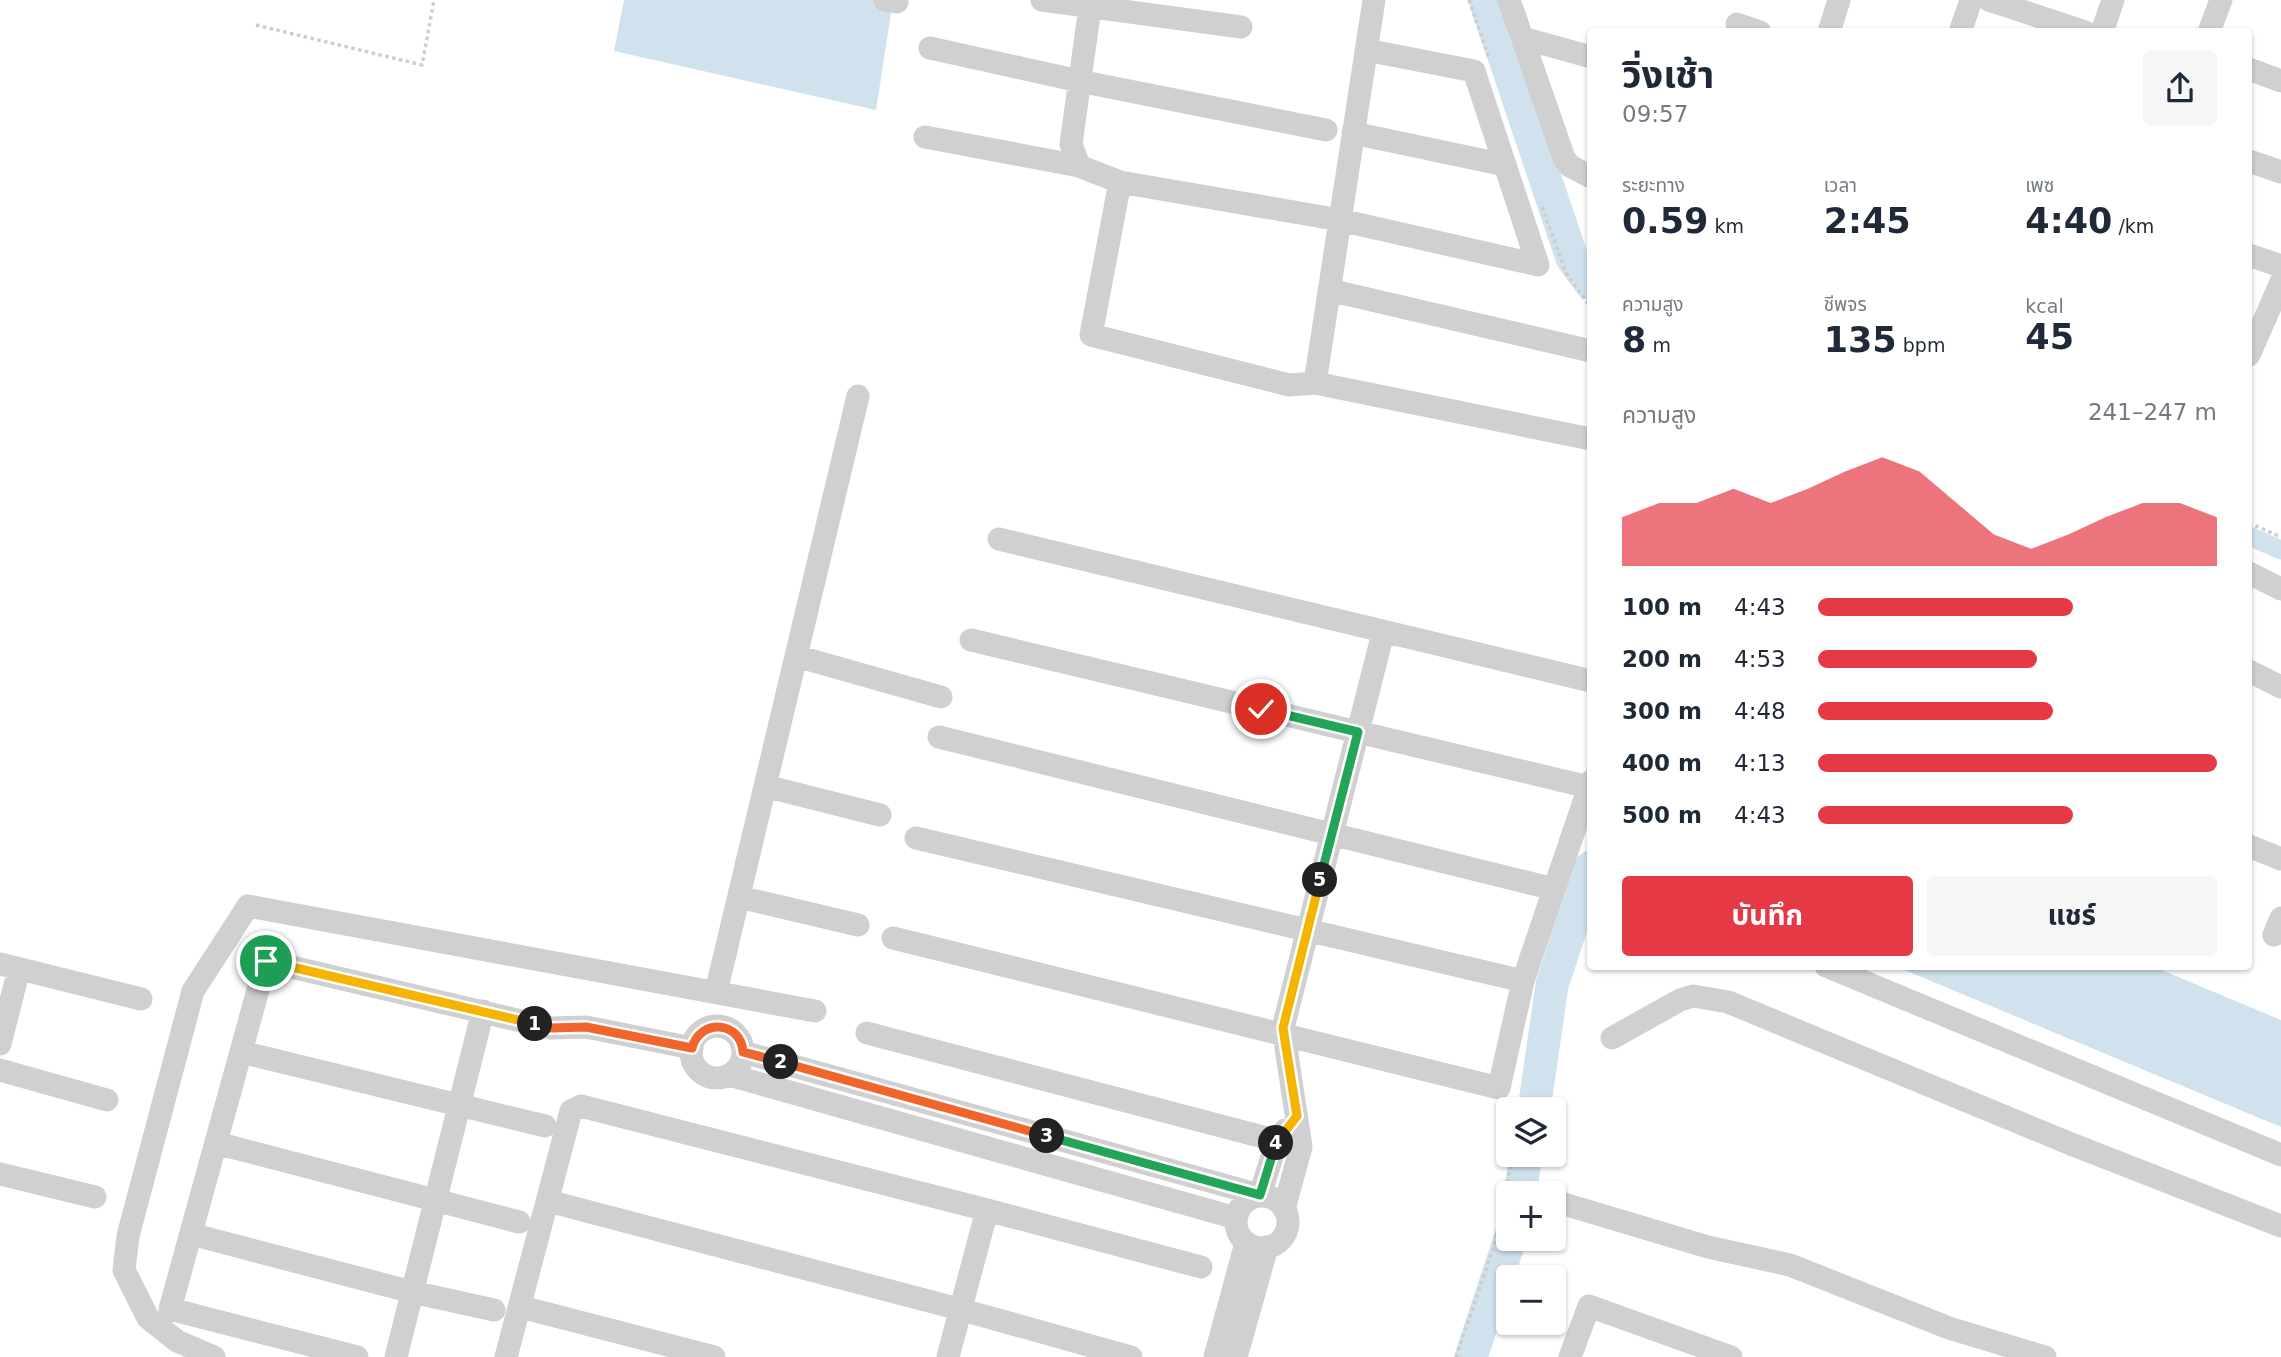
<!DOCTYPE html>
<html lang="th">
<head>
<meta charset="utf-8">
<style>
	body { margin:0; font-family:"DejaVu Sans","Noto Sans Thai",sans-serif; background:#f6f6f7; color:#1f2937; height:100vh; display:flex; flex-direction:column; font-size:26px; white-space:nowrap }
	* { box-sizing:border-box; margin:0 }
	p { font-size:23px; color:#747a83 }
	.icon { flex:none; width:38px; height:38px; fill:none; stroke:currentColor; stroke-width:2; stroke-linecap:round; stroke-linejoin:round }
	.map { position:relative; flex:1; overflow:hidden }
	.drawer { position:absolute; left:1587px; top:28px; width:665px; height:942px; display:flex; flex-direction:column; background:#fff; border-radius:7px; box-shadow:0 2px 5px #0004 }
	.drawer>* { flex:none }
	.tools { position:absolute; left:1496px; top:1097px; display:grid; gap:14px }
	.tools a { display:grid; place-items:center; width:70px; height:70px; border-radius:7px; background:#fff; box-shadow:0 2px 5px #0004; font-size:35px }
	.pin { position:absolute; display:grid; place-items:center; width:60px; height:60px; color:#fff; margin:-30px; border:4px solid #fff; border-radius:50%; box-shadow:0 2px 7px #0007 }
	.km { position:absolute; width:35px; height:35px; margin:-18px; border-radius:50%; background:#222; color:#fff; font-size:19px; line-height:35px; text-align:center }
	.round { display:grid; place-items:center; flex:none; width:74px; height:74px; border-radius:7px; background:#f6f6f7 }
	.head { display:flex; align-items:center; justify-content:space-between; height:119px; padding:0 35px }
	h1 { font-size:38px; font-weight:700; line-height:52px }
	.metrics { display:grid; grid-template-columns:repeat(3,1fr); gap:10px; height:119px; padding:7px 35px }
	.metrics div { display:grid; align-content:center }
	.metrics b { font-size:35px; font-weight:700 }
	.metrics small { font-size:19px; font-weight:400 }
	.metrics p { font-size:19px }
	.chart { height:196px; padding:14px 35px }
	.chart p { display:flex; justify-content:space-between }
	.chart svg { width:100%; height:126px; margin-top:7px; fill:#e63946; opacity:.7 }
	.cta { display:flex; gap:14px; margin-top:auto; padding:14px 35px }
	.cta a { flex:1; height:80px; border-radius:7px; background:#e63946; color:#fff; font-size:28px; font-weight:700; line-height:80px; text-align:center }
	.cta a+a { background:#f6f6f7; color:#1f2937 }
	ul { padding:0 35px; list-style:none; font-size:23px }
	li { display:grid; grid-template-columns:112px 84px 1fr; align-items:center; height:52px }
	li i { height:18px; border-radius:9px; background:#e63946 }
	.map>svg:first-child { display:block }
	.water { fill:#cfe2ee }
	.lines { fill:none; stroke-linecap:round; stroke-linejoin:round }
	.canal { stroke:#cfe2ee; stroke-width:19 }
	.river { stroke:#cfe2ee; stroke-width:33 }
	.path { stroke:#cdcdcd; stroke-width:3.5; stroke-dasharray:3.5 3.5; stroke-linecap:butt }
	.minor { stroke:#d0d0d0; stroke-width:23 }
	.split-1-casing { stroke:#fff; stroke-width:14 }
	.split-2-casing { stroke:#fff; stroke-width:14 }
	.split-3-casing { stroke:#fff; stroke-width:14 }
	.split-4-casing { stroke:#fff; stroke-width:14 }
	.split-5-casing { stroke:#fff; stroke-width:14 }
	.split-6-casing { stroke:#fff; stroke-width:14 }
	.split-1 { stroke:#f5b400; stroke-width:9 }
	.split-2 { stroke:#f0652b; stroke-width:9 }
	.split-3 { stroke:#f0652b; stroke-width:9 }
	.split-4 { stroke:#22a559; stroke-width:9 }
	.split-5 { stroke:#f5b400; stroke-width:9 }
	.split-6 { stroke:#22a559; stroke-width:9 }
</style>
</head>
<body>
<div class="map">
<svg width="2281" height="1357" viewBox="0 0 2281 1357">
	<rect width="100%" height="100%" fill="#fff"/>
	<path class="water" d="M 624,0 L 893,0 L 876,110 L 614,51 Z
		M 1895,966 L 2152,966 L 2281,1020 L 2281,1127 Z"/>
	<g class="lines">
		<path class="canal" d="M 2249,536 L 2281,550"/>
		<path class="river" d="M 1485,0 L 1572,258 L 1591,284
			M 1534,1110 L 1552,985 L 1591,867
			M 1520,1194 L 1526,1155
			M 1471,1357 L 1510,1239"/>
		<path class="path" d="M 1469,0 L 1489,58
			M 256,25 L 422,65 L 434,0
			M 1542,207 L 1566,273 L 1591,308
			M 2249,523 L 2281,537
			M 1516,1099 L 1517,1110
			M 1456,1357 L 1494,1246 L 1513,1155"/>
		<path class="minor" d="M 885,0 L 897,2
			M 1042,0 L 1241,27
			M 1091,0 L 1071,144 L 1079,166 L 1120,182 L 1091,335 L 1289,385 L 1315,383
			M 1374,0 L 1315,383 L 1591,439
			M 1509,0 L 1564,158 L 1570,166 L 1591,177
			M 1989,0 L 2085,32
			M 1737,24 L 1760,32
			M 1829,32 L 1839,0
			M 1960,32 L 1971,0
			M 2102,32 L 2113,0
			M 2209,32 L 2221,0
			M 1523,38 L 1591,57
			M 930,48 L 1079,81 L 1326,130
			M 2249,69 L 2281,81
			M 1353,133 L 1505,165
			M 925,137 L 1079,166
			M 2249,161 L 2281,172
			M 1120,182 L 1340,220 L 1538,265 L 1474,71 L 1366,50
			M 2249,255 L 2281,266
			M 1329,290 L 1591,351
			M 2249,355 L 2281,282
			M 999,539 L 1591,681
			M 2249,573 L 2281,589
			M 971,640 L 1589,787
			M 796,656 L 941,697
			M 2249,671 L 2281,687
			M 939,737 L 1554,889
			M 765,786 L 880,815
			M 916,838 L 1523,981
			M 2249,846 L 2281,859
			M 739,897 L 858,925
			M 2274,935 L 2281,918
			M 893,938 L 1499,1088 L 1523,981 L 1591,781
			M 0,964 L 141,999
			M 1826,966 L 2281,1155
			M 716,992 L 858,396
			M691 1052a26 26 0 1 1 52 0a26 26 0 1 1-52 0Z
			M 867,1033 L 1301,1147
			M 1612,1038 L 1680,1000 L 1693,996 L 1728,1002 L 2071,1144 L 2281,1226
			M 0,1044 L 19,969
			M 241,1052 L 545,1126
			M 743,1052 L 1267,1197
			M 0,1070 L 107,1100
			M 729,1075 L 1236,1218
			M 216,1143 L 519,1222
			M 0,1174 L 95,1197
			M 1260,1195 L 1277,1141 L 1285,1130
			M1236 1222a26 26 0 1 1 52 0a26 26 0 1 1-52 0Z
			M 548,1201 L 959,1309 L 1131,1357
			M 1554,1201 L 1708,1247 L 1790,1265 L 1949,1328 L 2045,1357
			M 1284,1209 L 1301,1147 L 1283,1028 L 1383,633
			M 191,1234 L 412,1292 L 494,1310
			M 521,1307 L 714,1357
			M 214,1357 L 177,1341 L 148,1318 L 124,1270 L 128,1236 L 193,991 L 248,906 L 815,1011
			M 357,1357 L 170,1309 L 266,961 L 551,1028 L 586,1027 L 692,1048
			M 396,1357 L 483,1011
			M 506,1357 L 571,1111 L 581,1106 L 987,1210 L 1201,1267
			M 948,1357 L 987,1210
			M 1215,1357 L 1246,1243
			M 1236,1357 L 1267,1247
			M 1570,1357 L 1589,1306 L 1731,1357"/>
	</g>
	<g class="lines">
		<defs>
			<path id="split-1" d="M 266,961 L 535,1024"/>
			<path id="split-2" d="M 535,1024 L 551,1028 L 586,1027 L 692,1048 C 700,1018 741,1021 743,1052 L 781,1062"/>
			<path id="split-3" d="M 781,1062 L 1047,1136"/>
			<path id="split-4" d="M 1047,1136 L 1260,1195 L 1276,1143"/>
			<path id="split-5" d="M 1276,1143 L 1297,1116 L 1283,1028 L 1320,880"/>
			<path id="split-6" d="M 1261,709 L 1358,732 L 1320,880"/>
		</defs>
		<use href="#split-1" class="split-1-casing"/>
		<use href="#split-2" class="split-2-casing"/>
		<use href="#split-3" class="split-3-casing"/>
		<use href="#split-4" class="split-4-casing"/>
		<use href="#split-5" class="split-5-casing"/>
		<use href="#split-6" class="split-6-casing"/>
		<use href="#split-1" class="split-1"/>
		<use href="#split-2" class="split-2"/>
		<use href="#split-3" class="split-3"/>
		<use href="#split-4" class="split-4"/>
		<use href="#split-5" class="split-5"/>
		<use href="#split-6" class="split-6"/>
	</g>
</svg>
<div class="tools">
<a><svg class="icon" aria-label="layers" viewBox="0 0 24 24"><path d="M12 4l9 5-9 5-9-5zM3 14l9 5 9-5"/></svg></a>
<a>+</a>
<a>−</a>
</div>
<div class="pin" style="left:266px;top:961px;background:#1e9e55"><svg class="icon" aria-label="arrive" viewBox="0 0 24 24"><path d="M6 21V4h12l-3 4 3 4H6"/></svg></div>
<div class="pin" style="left:1261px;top:709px;background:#d93025"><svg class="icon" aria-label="check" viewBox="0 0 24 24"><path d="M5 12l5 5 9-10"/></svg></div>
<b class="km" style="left:535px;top:1024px">1</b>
<b class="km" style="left:781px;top:1062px">2</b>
<b class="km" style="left:1047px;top:1136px">3</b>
<b class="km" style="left:1276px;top:1143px">4</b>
<b class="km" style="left:1320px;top:880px">5</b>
<section class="drawer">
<div class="head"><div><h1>วิ่งเช้า</h1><p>09:57</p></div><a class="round"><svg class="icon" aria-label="share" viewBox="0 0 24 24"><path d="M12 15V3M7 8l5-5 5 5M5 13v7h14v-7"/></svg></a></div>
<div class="metrics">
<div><p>ระยะทาง</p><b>0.59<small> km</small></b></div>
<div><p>เวลา</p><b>2:45</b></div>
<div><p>เพซ</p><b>4:40<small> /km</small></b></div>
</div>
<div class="metrics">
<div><p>ความสูง</p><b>8<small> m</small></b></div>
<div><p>ชีพจร</p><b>135<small> bpm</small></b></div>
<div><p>kcal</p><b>45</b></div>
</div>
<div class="chart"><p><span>ความสูง</span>241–247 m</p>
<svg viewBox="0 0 160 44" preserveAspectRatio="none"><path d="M0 44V27L10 22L20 22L30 17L40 22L50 17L60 11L70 6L80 11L90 22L100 33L110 38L120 33L130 27L140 22L150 22L160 27V44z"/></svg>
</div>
<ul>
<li><b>100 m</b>4:43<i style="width:64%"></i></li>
<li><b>200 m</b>4:53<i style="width:55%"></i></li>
<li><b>300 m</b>4:48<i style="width:59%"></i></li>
<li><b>400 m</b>4:13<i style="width:100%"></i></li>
<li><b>500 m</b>4:43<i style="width:64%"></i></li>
</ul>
<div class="cta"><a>บันทึก</a><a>แชร์</a></div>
</section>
</div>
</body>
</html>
